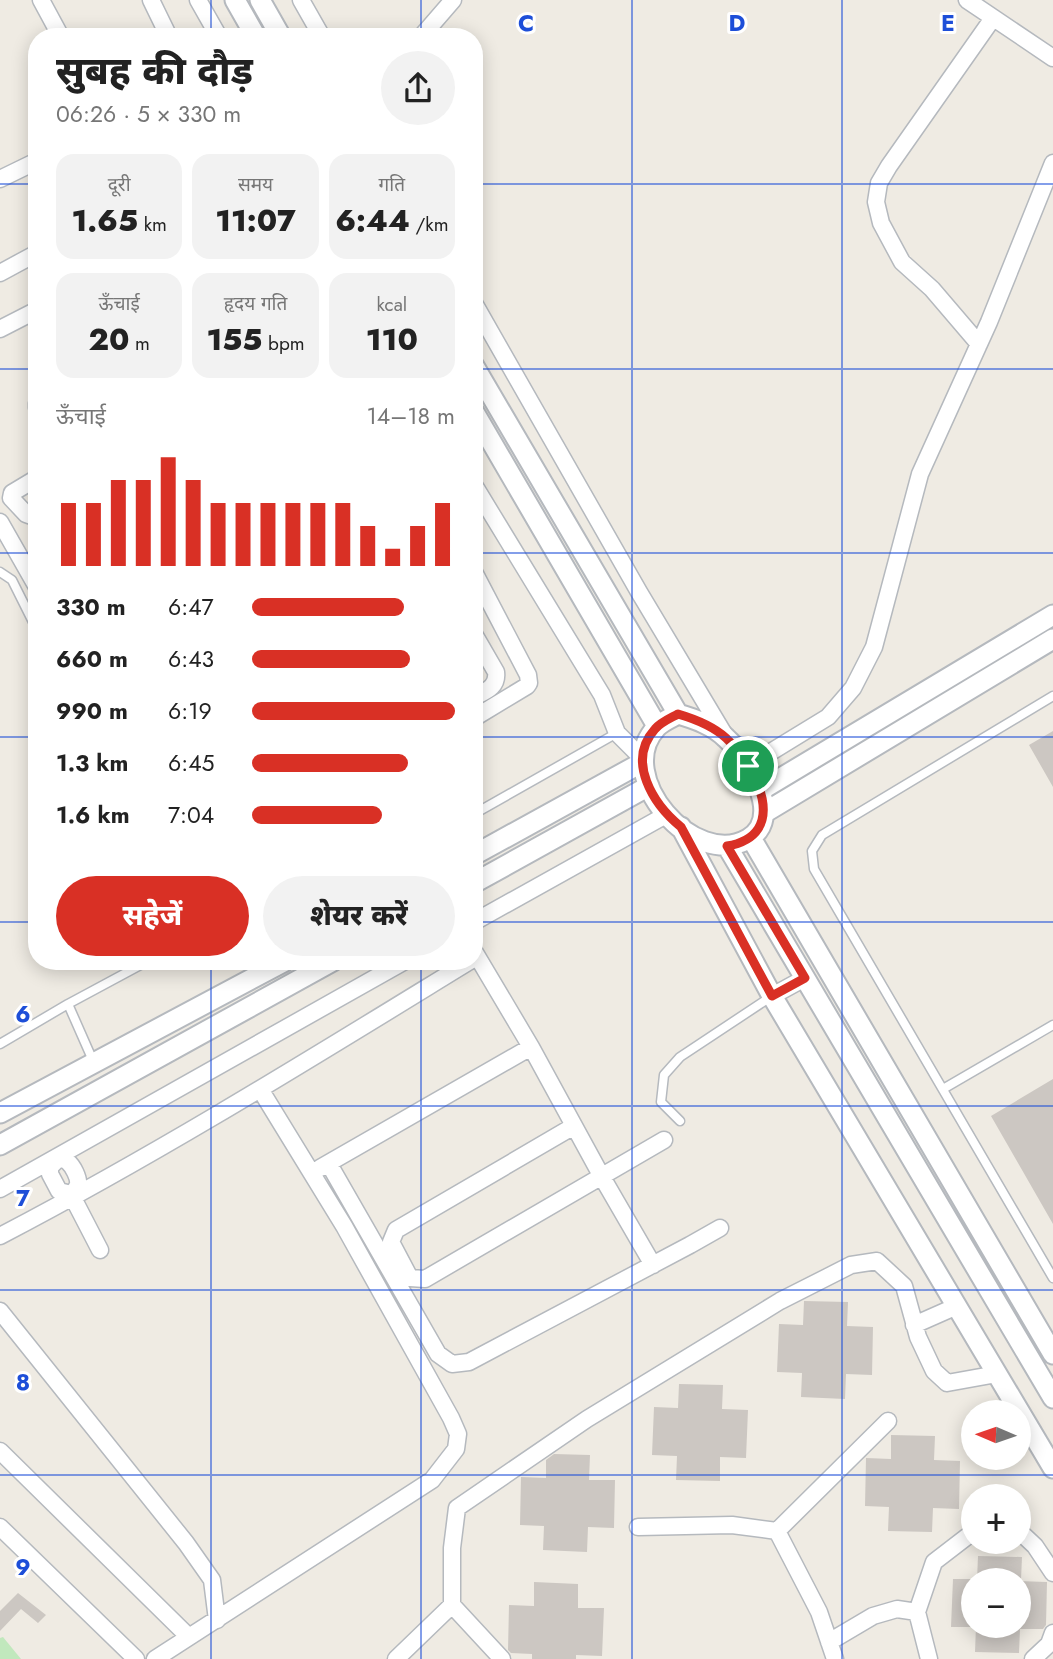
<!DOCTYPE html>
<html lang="hi">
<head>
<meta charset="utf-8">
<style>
	body { margin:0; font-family:Jost,"Noto Sans Devanagari",sans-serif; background:#f2f2f2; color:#222; height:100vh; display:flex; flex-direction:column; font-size:26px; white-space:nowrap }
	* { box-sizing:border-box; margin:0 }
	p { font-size:23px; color:#767676 }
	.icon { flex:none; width:38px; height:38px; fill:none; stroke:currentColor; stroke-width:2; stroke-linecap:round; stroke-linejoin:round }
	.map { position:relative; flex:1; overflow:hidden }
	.side { position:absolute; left:28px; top:28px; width:455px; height:942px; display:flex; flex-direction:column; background:#fff; border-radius:28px; box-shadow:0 4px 18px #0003 }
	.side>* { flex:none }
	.needle { width:46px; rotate:272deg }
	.fabs { position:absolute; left:961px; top:1400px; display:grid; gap:14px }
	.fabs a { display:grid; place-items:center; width:70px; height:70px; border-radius:50%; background:#fff; box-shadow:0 4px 18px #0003; font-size:35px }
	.pin { position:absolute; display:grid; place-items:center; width:60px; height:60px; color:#fff; margin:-30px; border:4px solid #fff; border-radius:50%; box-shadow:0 2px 7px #0007 }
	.round { display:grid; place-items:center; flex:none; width:74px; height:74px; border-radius:37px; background:#f2f2f2 }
	.headline { display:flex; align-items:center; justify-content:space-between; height:119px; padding:0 28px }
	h1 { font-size:38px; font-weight:800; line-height:52px }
	.metrics { display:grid; grid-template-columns:repeat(3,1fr); gap:10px; height:119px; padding:7px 28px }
	.metrics div { display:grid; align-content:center; border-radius:18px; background:#f2f2f2; text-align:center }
	.metrics b { font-size:30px; font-weight:800 }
	.metrics small { font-size:19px; font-weight:400 }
	.metrics p { font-size:19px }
	.chart { height:196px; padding:14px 28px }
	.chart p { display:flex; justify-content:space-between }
	.chart svg { width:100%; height:126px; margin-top:7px; stroke:#d93025; stroke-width:6 }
	.cta { display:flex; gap:14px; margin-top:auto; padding:14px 28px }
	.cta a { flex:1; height:80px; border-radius:42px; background:#d93025; color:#fff; font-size:28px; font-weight:800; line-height:80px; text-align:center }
	.cta a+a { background:#f2f2f2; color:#222 }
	ul { padding:0 28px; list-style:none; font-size:23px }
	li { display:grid; grid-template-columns:112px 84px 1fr; align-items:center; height:52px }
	li i { height:18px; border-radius:9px; background:#d93025 }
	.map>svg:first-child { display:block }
	.green { fill:#c1e8bd }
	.building { fill:#ccc7c2 }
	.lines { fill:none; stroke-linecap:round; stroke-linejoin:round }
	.service-casing { stroke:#b5b9be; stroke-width:11 }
	.minor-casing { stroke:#b5b9be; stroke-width:19 }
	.tertiary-casing { stroke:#b5b9be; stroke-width:23 }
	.service { stroke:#fff; stroke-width:8 }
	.minor { stroke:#fff; stroke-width:16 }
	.tertiary { stroke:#fff; stroke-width:19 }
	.route-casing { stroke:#fff; stroke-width:14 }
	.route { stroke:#d93025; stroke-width:9 }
	.grid { fill:none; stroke:#1d4ed8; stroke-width:2; stroke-opacity:0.55 }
	.grid-label { font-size:23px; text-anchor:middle; font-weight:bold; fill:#1d4ed8; stroke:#fff; stroke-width:6; stroke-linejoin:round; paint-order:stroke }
</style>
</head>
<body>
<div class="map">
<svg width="1053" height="1659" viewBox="0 0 1053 1659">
	<rect width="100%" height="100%" fill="#efebe3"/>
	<path class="green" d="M 3,1637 L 21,1659 L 0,1659 L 0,1638 Z"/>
	<path class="building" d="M 1053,731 L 1053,787 L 1029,745 Z
		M 1053,1079 L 1053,1224 L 991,1116 Z
		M 804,1301 L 848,1302 L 847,1326 L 873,1327 L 872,1375 L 846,1374 L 845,1399 L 801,1397 L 802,1373 L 777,1372 L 779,1324 L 803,1325 Z
		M 679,1384 L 723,1385 L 722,1409 L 748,1410 L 746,1458 L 720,1457 L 720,1481 L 676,1480 L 677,1456 L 652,1455 L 654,1407 L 678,1408 Z
		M 891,1435 L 935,1436 L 934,1460 L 960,1461 L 959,1509 L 933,1508 L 932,1532 L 888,1531 L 889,1507 L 865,1506 L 866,1458 L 891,1459 Z
		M 554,1454 L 590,1455 L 589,1480 L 615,1480 L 614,1528 L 588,1527 L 587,1552 L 543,1550 L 544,1526 L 520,1525 L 521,1477 L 546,1478 L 546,1460 Z
		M 978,1556 L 1022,1557 L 1021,1580 L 977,1580 Z
		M 953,1579 L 973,1579 L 973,1627 L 951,1627 Z
		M 1018,1581 L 1047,1582 L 1046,1625 L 1043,1629 L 1020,1629 L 1019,1653 L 975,1652 L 976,1626 L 1018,1626 Z
		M 534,1582 L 578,1584 L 578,1608 L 604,1608 L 602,1656 L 576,1655 L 576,1659 L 532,1659 L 532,1654 L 511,1653 L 508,1650 L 509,1605 L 534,1606 Z
		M 18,1593 L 46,1615 L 38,1623 L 21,1609 L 0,1631 L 0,1611 Z"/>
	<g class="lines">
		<defs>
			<path id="service" d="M 0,572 L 12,580 L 37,630
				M 1053,696 L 822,835 L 812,851 L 814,869 L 1053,1278
				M 474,814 L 617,733
				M 68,1004 L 94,1063
				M 0,1044 L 68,1004 L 148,961
				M 943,1089 L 1053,1025
				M 680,1121 L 661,1102 L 664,1075 L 680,1057 L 772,996"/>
			<path id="minor" d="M 41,0 L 61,37
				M 151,0 L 169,37
				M 198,0 L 219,37
				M 301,0 L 322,37
				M 967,0 L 1053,58
				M 421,37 L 453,0
				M 0,179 L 37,161
				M 0,273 L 37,253
				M 474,303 L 639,592 L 724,734
				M 0,329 L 37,310
				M 979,344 L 932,289 L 902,262 L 881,223 L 876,202 L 879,183 L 889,166 L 993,18
				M 37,403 L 37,408
				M 37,478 L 12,493 L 11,498 L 26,514 L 37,518
				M 474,485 L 602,695 L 617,733 L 642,758
				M 0,522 L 37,587
				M 474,572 L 528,675 L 529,683 L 527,686 L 474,718
				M 474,634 L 496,672 C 498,687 486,691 474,697
				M 748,766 L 828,717 L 853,688 L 874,647 L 920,474 L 989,322 L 1053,163
				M 474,922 L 666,815
				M 474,951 L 531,1047 L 602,1177 L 653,1265
				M 772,996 L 805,978
				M 574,1126 L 396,1230 L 391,1242 L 410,1278 L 425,1279 L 664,1140
				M 57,1160 C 62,1159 64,1158 68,1162 C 73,1166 79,1178 78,1184 C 77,1189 75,1190 71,1194
				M 57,1160 L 50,1167 L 50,1174 L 59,1191 L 71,1194
				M 329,1164 L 438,1354 L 452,1364 L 469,1362 L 690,1245 L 720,1228
				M 320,1168 L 531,1047
				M 0,1189 L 405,961
				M 71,1194 L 100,1250
				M 0,1236 C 161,1152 315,1056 470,961
				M 0,1311 L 186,1543 L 212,1580 L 217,1620
				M 914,1325 L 957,1306
				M 0,1451 L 189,1637
				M 0,1527 L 136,1659
				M 638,1527 L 732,1525 L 777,1531 L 819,1612 L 835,1659
				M 1018,1530 L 1035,1546 L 1053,1573
				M 777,1531 L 888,1421
				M 917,1612 L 929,1659
				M 829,1642 L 873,1616 L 897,1609 L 917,1612 L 934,1562 L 973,1532
				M 155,1659 L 432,1480 L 456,1449 L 458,1434 L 451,1418 L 344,1226 L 260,1089
				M 396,1659 L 452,1605
				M 502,1659 L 452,1605 L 452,1548 L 457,1508 L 587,1419 L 780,1301 L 851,1265 L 877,1261 L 904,1286 L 918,1337 L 934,1371 L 947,1383 L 997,1374
				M 1033,1659 L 1049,1644 L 1053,1633"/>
			<path id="tertiary" d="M 235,0 L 256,37
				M 260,0 L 281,37
				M 474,366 L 678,714
				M 474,412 L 657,726
				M 678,714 C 695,719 713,725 726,738 C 748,758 785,818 748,839 C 694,870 612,776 656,728 C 661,722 671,718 678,714 Z
				M 761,790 L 1053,615
				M 764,813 L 1053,639
				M 681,827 L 772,996 L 1053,1468
				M 751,838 L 1053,1354
				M 727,846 L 1053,1398
				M 474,855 L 643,762
				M 474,883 L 649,786
				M 0,1113 L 285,961
				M 0,1145 L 333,961"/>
		</defs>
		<use href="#service" class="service-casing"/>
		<use href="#minor" class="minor-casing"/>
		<use href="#tertiary" class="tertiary-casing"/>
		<use href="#service" class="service"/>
		<use href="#minor" class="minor"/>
		<use href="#tertiary" class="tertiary"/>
	</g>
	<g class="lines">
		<defs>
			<path id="route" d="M 678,714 C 695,719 713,726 726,738 C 757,767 791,835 727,846 L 805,978 L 772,996 L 681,827 C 653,804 626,761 655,729 C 661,722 671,718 678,714 Z"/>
		</defs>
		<use href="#route" class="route-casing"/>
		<use href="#route" class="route"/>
	</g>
	<path class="grid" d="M 211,0 L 211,37M 421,0 L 421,37M 632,0 L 632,1659M 842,0 L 842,1659M 0,184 L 37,184M 474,184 L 1053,184M 0,369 L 37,369M 474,369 L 1053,369M 0,553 L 37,553M 474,553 L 1053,553M 0,737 L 37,737M 474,737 L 1053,737M 0,922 L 37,922M 474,922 L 1053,922M 211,961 L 211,1659M 421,961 L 421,1659M 0,1106 L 1053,1106M 0,1290 L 1053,1290M 0,1475 L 1053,1475"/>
	<g class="grid-label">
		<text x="526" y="31">C</text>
		<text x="737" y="31">D</text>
		<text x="948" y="31">E</text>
		<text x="23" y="1022">6</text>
		<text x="23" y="1206">7</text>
		<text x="23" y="1390">8</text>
		<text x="23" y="1575">9</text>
	</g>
</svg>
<div class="fabs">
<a><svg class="needle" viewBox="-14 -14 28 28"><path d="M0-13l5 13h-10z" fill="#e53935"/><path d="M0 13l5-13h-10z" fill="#767676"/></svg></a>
<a>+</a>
<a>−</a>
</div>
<div class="pin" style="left:748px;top:766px;background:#1e9e55"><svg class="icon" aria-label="arrive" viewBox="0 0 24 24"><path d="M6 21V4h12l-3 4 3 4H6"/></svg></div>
<section class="side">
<div class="headline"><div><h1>सुबह की दौड़</h1><p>06:26 · 5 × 330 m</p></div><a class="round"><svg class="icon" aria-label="share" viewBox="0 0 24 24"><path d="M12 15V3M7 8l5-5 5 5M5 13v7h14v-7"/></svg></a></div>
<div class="metrics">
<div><p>दूरी</p><b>1.65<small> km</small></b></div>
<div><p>समय</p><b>11:07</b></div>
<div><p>गति</p><b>6:44<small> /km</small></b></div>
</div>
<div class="metrics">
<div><p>ऊँचाई</p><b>20<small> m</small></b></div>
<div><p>हृदय गति</p><b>155<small> bpm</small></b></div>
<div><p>kcal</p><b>110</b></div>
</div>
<div class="chart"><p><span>ऊँचाई</span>14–18 m</p>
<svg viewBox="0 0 160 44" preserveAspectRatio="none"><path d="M5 44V22M15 44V22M25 44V14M35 44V14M45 44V6M55 44V14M65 44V22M75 44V22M85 44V22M95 44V22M105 44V22M115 44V22M125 44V30M135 44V38M145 44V30M155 44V22"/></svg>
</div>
<ul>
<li><b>330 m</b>6:47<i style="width:75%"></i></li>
<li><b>660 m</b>6:43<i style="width:78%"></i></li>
<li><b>990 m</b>6:19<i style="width:100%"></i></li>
<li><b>1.3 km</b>6:45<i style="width:77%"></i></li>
<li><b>1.6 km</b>7:04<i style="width:64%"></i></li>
</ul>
<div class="cta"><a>सहेजें</a><a>शेयर करें</a></div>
</section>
</div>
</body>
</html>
